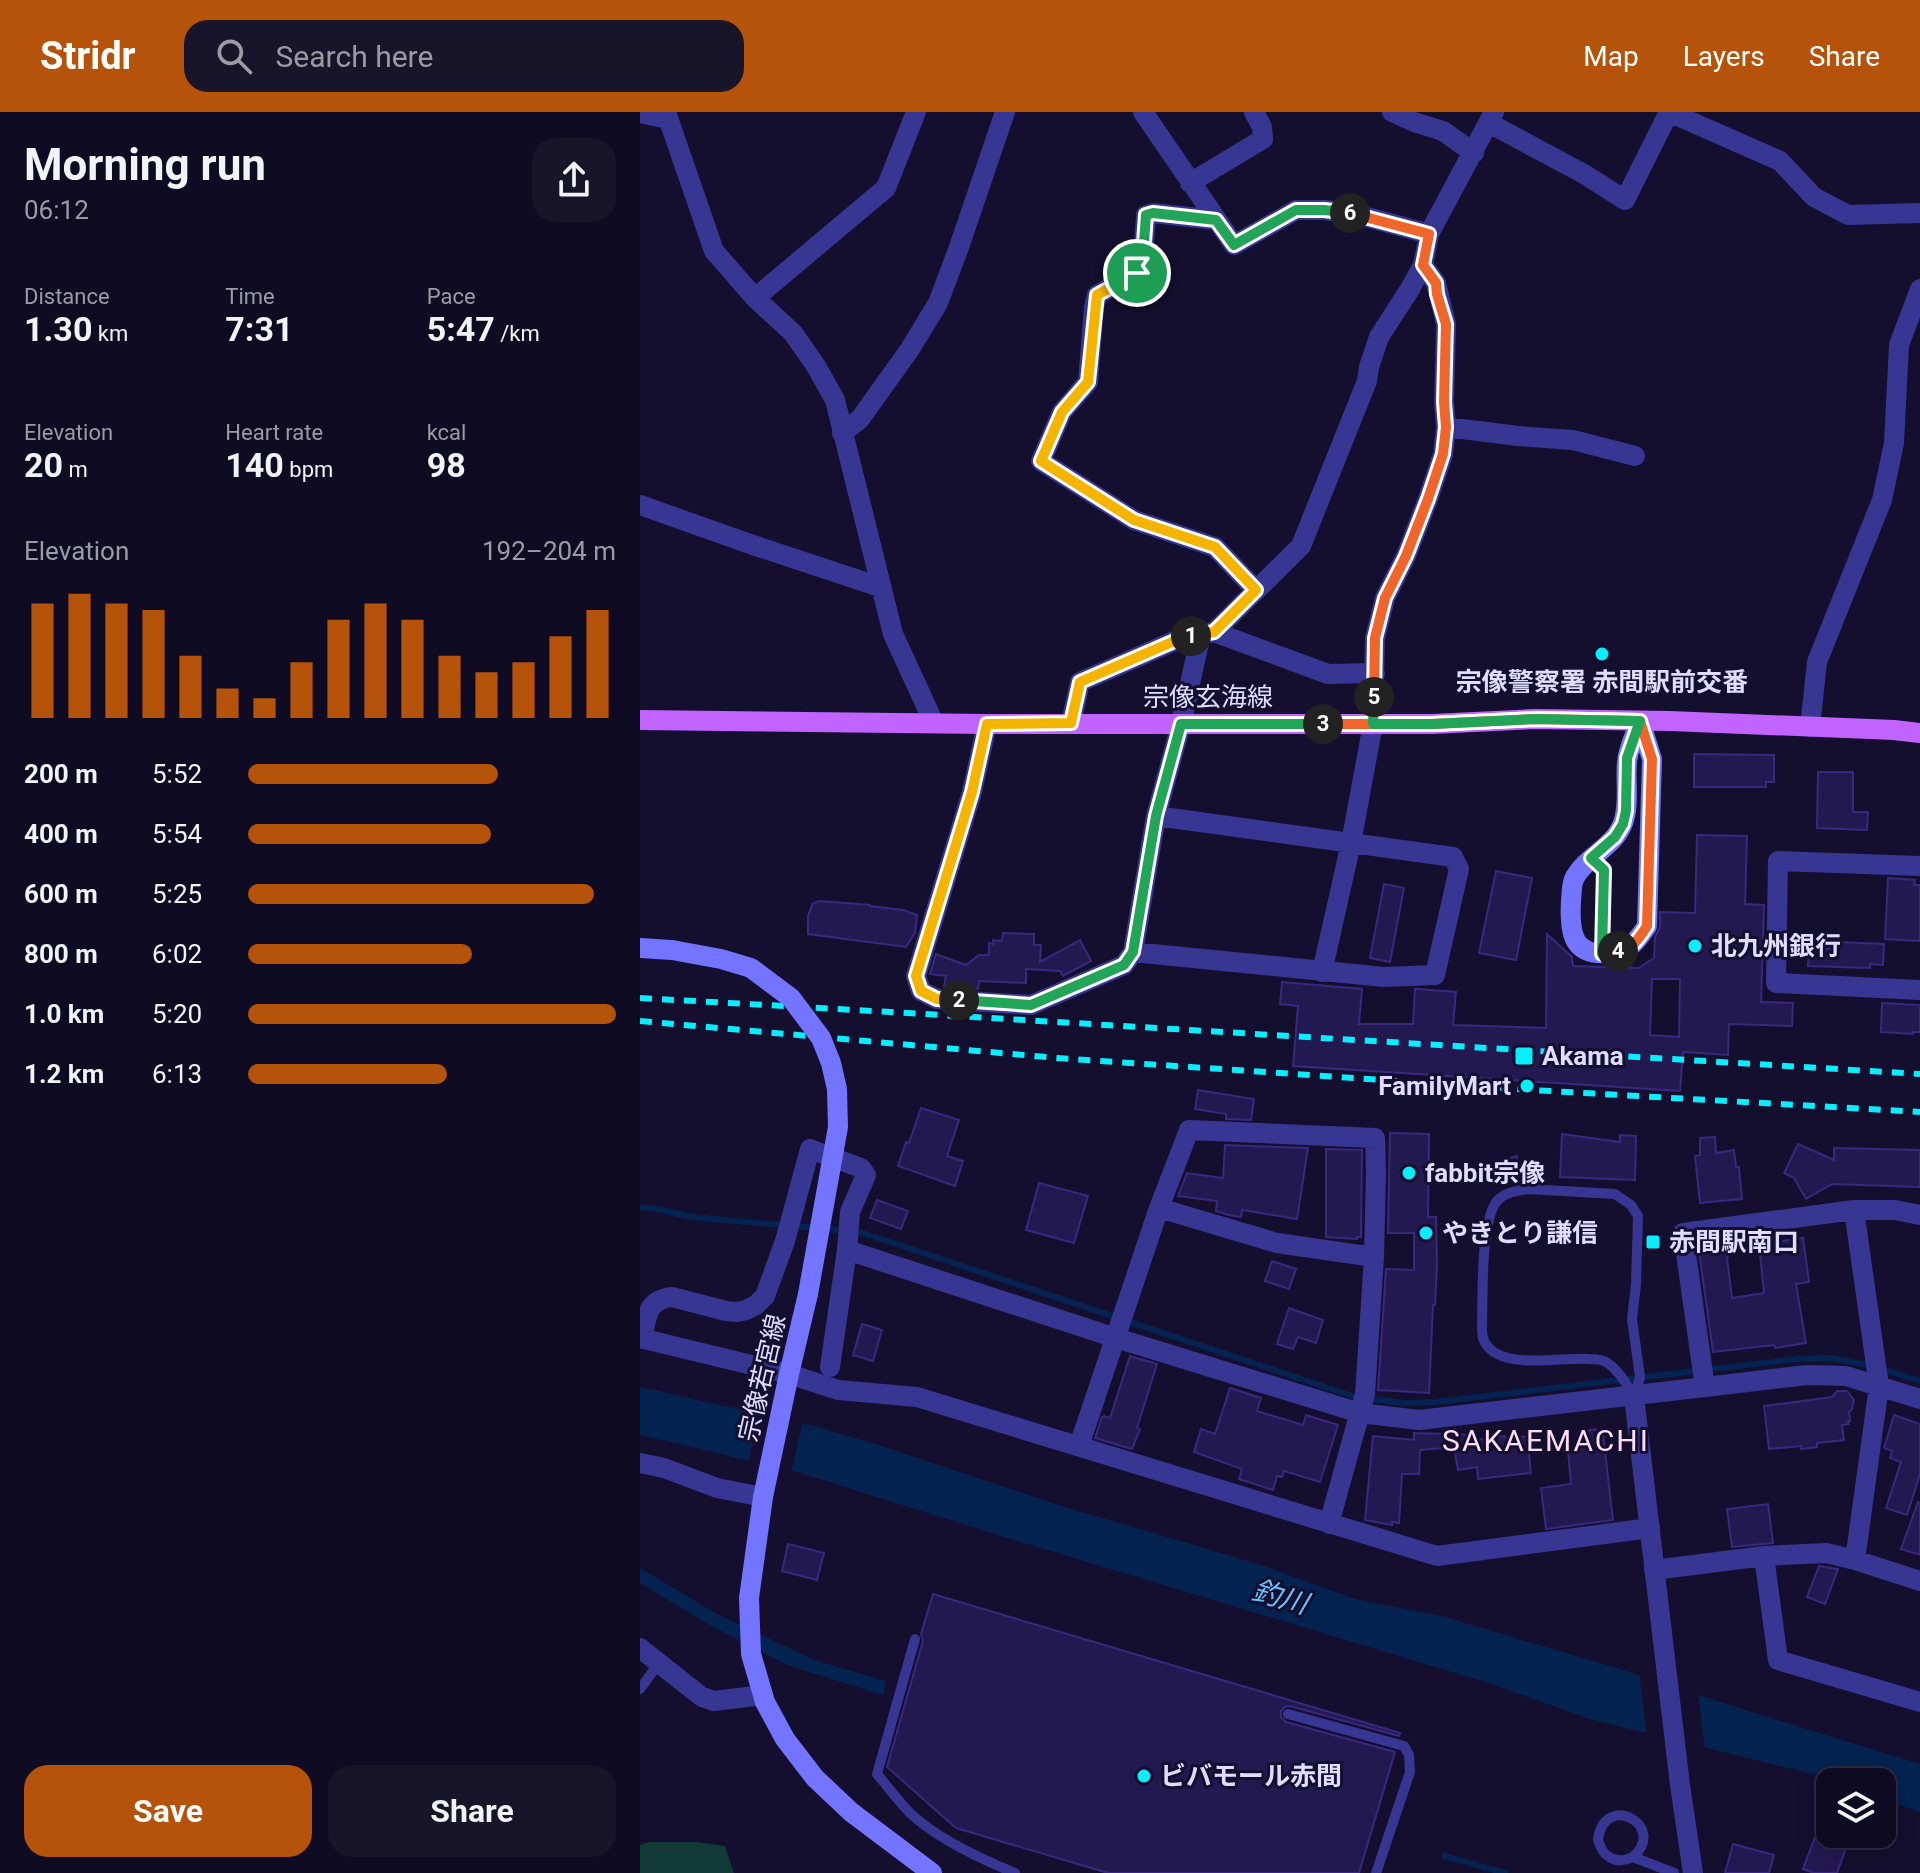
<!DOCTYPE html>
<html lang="en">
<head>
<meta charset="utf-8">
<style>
	body { margin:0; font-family:Roboto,"Noto Sans JP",sans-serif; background:#18142a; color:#f1f3f6; height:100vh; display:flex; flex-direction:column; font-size:30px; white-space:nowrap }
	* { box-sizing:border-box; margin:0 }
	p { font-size:26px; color:#9b9ba5 }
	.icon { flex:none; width:44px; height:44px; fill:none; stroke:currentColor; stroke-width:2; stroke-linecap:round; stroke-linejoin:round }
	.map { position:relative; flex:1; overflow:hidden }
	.panel { display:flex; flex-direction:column; background:#0f0b22; width:640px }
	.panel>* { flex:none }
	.fabs { position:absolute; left:1176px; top:1656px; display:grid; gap:16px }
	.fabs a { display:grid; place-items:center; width:80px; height:80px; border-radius:16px; background:#0f0b22; box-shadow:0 4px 20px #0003,0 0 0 2px #2f2b40; font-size:40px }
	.pin { position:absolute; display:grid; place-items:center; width:68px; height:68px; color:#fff; margin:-34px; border:4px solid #fff; border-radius:50%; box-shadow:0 2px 8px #0007 }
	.km { position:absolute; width:40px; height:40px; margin:-20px; border-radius:50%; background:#222; color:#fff; font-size:22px; line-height:40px; text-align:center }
	.round { display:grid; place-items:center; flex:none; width:84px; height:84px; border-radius:24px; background:#18142a }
	.summary { display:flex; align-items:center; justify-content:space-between; height:136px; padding:0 24px }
	h1 { font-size:44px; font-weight:700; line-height:60px }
	.stats { display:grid; grid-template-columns:repeat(3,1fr); gap:12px; height:136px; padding:8px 24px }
	.stats div { display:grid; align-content:center }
	.stats b { font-size:34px; font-weight:700 }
	.stats small { font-size:22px; font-weight:400 }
	.stats p { font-size:22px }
	.chart { height:224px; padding:16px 24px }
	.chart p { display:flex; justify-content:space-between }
	.chart svg { width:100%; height:144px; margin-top:8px; stroke:#b45309; stroke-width:6 }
	.primary-button { display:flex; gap:16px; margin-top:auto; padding:16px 24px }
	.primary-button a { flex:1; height:92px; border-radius:24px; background:#b45309; color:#fff; font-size:32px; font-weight:700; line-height:92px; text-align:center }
	.primary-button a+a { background:#18142a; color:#f1f3f6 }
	ul { padding:0 24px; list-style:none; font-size:26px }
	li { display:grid; grid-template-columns:128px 96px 1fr; align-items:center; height:60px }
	li i { height:20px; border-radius:10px; background:#b45309 }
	header { display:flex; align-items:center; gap:48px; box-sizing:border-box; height:112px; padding:0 40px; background:#b45309; color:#fff }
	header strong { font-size:38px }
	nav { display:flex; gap:44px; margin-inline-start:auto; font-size:28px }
	.search { width:560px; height:72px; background:#18142a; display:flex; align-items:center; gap:20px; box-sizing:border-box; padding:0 28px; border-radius:24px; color:#9b9ba5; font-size:30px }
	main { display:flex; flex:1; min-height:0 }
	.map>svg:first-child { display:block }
	.green { fill:#113936 }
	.water { fill:#052351 }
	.pier { fill:#140f2e }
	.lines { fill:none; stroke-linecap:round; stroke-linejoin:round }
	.stream { stroke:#052351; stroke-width:6 }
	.building { fill:#231951; stroke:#38297f; stroke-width:2; fill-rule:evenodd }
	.service { stroke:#373692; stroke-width:10 }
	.minor { stroke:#373692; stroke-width:20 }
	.tertiary { stroke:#373692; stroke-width:20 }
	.secondary { stroke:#7374ff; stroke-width:20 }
	.primary { stroke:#c063ff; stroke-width:20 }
	.rail { stroke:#08eeff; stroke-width:6; stroke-dasharray:12 10; stroke-linecap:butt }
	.secondary-bridge { stroke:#7374ff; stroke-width:20 }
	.split-1-casing { stroke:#fff; stroke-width:16 }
	.split-2-casing { stroke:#fff; stroke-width:16 }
	.split-3-casing { stroke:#fff; stroke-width:16 }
	.split-4-casing { stroke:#fff; stroke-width:16 }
	.split-5-casing { stroke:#fff; stroke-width:16 }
	.split-6-casing { stroke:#fff; stroke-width:16 }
	.split-7-casing { stroke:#fff; stroke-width:16 }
	.split-1 { stroke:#f5b400; stroke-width:10 }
	.split-2 { stroke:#f5b400; stroke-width:10 }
	.split-3 { stroke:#22a559; stroke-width:10 }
	.split-4 { stroke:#f0652b; stroke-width:10 }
	.split-5 { stroke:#22a559; stroke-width:10 }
	.split-6 { stroke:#f0652b; stroke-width:10 }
	.split-7 { stroke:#22a559; stroke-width:10 }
	.poi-dot { fill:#08eeff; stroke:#140f2e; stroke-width:3 }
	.labels { text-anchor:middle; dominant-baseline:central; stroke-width:6; stroke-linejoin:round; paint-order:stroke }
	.poi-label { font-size:26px; font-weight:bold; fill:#dfdcff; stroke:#140f2e; text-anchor:start }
	.street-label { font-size:26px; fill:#dfdcff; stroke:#140f2e }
	.water-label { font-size:28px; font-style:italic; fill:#6abfff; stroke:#140f2e }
	.quarter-label { font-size:30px; letter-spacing:2px; fill:#ffdef4; stroke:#140f2e }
</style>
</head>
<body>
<header>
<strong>Stridr</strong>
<div class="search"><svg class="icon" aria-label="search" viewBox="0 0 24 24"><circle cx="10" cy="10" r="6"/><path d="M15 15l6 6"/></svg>Search here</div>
<nav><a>Map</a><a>Layers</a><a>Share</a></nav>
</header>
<main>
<section class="panel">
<div class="summary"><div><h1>Morning run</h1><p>06:12</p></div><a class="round"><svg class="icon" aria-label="share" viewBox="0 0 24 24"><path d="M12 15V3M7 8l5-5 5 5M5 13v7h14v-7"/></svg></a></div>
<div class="stats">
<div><p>Distance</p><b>1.30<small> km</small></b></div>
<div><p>Time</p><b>7:31</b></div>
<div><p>Pace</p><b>5:47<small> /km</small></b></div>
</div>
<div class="stats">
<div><p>Elevation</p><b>20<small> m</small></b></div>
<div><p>Heart rate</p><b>140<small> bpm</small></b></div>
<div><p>kcal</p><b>98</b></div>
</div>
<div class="chart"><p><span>Elevation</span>192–204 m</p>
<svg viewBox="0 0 160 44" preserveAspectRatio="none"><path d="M5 44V9M15 44V6M25 44V9M35 44V11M45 44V25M55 44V35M65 44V38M75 44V27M85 44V14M95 44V9M105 44V14M115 44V25M125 44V30M135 44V27M145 44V19M155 44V11"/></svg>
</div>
<ul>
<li><b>200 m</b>5:52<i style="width:68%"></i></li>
<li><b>400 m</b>5:54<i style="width:66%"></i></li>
<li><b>600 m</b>5:25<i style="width:94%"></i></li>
<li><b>800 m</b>6:02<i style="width:61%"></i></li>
<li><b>1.0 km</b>5:20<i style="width:100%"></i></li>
<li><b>1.2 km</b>6:13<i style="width:54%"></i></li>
</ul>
<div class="primary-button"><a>Save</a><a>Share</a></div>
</section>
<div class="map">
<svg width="1280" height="1761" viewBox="0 0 1280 1761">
	<rect width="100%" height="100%" fill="#140f2e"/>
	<path class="green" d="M 9,1730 L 57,1730 L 85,1734 L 94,1761 L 0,1761 L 0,1733 Z"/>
	<path class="water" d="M 0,1275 L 178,1315 L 238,1333 L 422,1394 L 618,1452 L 715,1487 L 805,1505 L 983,1558 L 1108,1599 L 1280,1652 L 1280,1700 L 1242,1687 L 1242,1670 L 1197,1670 L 1181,1664 L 950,1607 L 852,1572 L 358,1423 L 154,1359 L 0,1323 Z
		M 0,1456 L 77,1502 L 174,1548 L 246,1569 L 243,1583 L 147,1553 L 70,1513 L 0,1471 Z"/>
	<path class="pier" d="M 119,1298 L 163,1308 L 151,1362 L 108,1352 Z
		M 999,1559 L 1058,1579 L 1065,1639 L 1007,1625 Z"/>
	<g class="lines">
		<path class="stream" d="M 0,1095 L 18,1097 L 51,1105 L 220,1120 L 712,1284 L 762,1291 L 796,1290 L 1157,1247 L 1192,1246 L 1231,1254
			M 1242,1257 L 1280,1269
			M 804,1744 L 865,1761"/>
	</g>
	<path class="building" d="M 1054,642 L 1134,643 L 1134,670 L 1126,670 L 1126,675 L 1054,675 Z
		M 1178,660 L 1213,660 L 1213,700 L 1228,700 L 1227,718 L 1177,716 Z
		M 1057,723 L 1107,724 L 1105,792 L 1124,793 L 1121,890 L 1153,891 L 1152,914 L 1089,912 L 1088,943 L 1043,940 L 1040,979 L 653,954 L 658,894 L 640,892 L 642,870 L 722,877 L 719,912 L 773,912 L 775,877 L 778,877 L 816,880 L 813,913 L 906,916 L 907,822 L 932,845 L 933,854 L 999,856 L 1006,851 L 1014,846 L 1015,825 L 1020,815 L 1020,800 L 1055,801 ZM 1012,867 L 1040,867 L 1039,925 L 1010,923 Z
		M 856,759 L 892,766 L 876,848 L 839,841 Z
		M 1248,766 L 1275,768 L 1274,773 L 1280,773 L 1280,829 L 1245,827 Z
		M 744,772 L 764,776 L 750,850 L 730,846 Z
		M 179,789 L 230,793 L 230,794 L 263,798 L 277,803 L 275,821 L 266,835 L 168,822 L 168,804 L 171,796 L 172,792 Z
		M 363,821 L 394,822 L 394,833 L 401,833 L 400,850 L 440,828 L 451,849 L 423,864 L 420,859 L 386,857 L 386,871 L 339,869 L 338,877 L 304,874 L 306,864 L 290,862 L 296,842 L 326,853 L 339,843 L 349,843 L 349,831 L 353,832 L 353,828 L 362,829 Z
		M 1197,830 L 1244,832 L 1243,853 L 1230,852 L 1230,856 L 1168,854 L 1169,836 L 1197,837 Z
		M 1242,891 L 1280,893 L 1280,920 L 1273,920 L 1273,922 L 1241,920 Z
		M 558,978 L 614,987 L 611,1008 L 586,1007 L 586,1002 L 555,997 Z
		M 281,996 L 319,1008 L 307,1044 L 323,1049 L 315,1074 L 258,1054 L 266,1030 L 269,1031 Z
		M 750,1021 L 789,1022 L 788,1105 L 796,1105 L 797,1153 L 795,1193 L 793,1193 L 789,1281 L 738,1278 L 746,1157 L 774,1158 L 774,1121 L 748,1121 Z
		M 922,1022 L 980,1030 L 980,1023 L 996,1024 L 995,1068 L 920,1065 Z
		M 1075,1025 L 1076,1041 L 1094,1038 L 1096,1055 L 1099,1055 L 1102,1087 L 1060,1091 L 1055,1044 L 1060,1043 L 1060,1026 Z
		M 1158,1032 L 1194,1048 L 1194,1036 L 1280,1038 L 1280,1075 L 1192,1072 L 1166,1087 L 1154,1066 L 1144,1061 Z
		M 585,1033 L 668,1036 L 657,1107 L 602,1098 L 601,1105 L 589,1103 L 576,1099 L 577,1089 L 538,1084 L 547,1061 L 583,1066 Z
		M 686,1037 L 722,1038 L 721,1125 L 717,1125 L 717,1127 L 686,1125 Z
		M 877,1044 L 876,1064 L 828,1062 L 828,1060 Z
		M 399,1071 L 448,1084 L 434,1131 L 386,1118 Z
		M 237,1088 L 268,1099 L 261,1117 L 230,1106 Z
		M 1163,1126 L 1169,1170 L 1156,1172 L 1166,1231 L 1135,1236 L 1134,1233 L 1073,1240 L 1058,1132 L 1084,1130 L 1088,1144 L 1087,1145 L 1092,1186 L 1124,1181 L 1119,1132 Z
		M 632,1149 L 656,1157 L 649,1177 L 625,1169 Z
		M 649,1196 L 683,1208 L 676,1231 L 658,1225 L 653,1237 L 637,1232 Z
		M 222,1212 L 242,1218 L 233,1249 L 213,1243 Z
		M 490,1244 L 517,1252 L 497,1316 L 500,1317 L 492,1337 L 455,1326 L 462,1305 L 464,1304 L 470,1306 Z
		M 590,1276 L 621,1286 L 617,1299 L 663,1313 L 666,1303 L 698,1313 L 680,1370 L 644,1359 L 642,1365 L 637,1364 L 633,1378 L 599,1367 L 602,1357 L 554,1340 L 561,1317 L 575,1322 Z
		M 1197,1279 L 1207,1279 L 1214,1288 L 1212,1297 L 1209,1300 L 1210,1309 L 1208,1309 L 1209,1312 L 1202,1313 L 1204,1328 L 1177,1331 L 1177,1335 L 1161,1337 L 1161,1334 L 1129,1337 L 1124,1294 L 1192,1285 Z
		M 1254,1303 L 1280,1312 L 1280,1362 L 1267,1403 L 1246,1396 L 1261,1350 L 1250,1346 L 1252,1339 L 1244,1336 Z
		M 955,1317 L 963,1322 L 973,1408 L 906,1417 L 901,1376 L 931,1372 L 928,1338 L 941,1336 L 939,1320 Z
		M 774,1321 L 837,1323 L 837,1328 L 865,1324 L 866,1327 L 887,1324 L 891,1361 L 838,1367 L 837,1355 L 818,1358 L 814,1335 L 780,1338 L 779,1362 L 762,1362 L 759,1411 L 752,1410 L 752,1413 L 725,1408 L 733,1324 L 774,1328 Z
		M 1278,1390 L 1280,1391 L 1280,1443 L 1261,1437 Z
		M 1128,1392 L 1133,1431 L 1092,1435 L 1087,1397 Z
		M 148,1432 L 184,1441 L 177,1468 L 142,1459 Z
		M 1179,1454 L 1198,1457 L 1185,1492 L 1167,1485 Z
		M 293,1482 L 760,1621 L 759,1624 L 650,1594 L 645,1595 L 641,1599 L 641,1605 L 646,1610 L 755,1640 L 719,1761 L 468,1761 L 316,1716 L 247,1655 L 283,1529 L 281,1522 Z
		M 1175,1725 L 1206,1736 L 1197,1761 L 1174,1761 L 1163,1757 Z
		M 1093,1732 L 1134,1743 L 1129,1761 L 1085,1761 Z"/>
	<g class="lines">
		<path class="service" d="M 951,746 L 964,758 L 962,842
			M 887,1077 L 975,1082 L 991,1093 L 998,1104 L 996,1172 L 992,1207 L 1000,1265 L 994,1284 C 986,1272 979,1258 966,1250 C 961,1247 954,1247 948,1247 C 920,1245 854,1260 843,1226 C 842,1222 842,1218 842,1213 C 843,1187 840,1106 858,1088 C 866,1080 877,1079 887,1077 Z
			M 275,1527 L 237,1662 C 248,1675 258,1689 270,1701 C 297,1727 341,1747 375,1761
			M 0,1577 L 19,1551
			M 648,1602 L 764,1634 L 769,1643 L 770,1660 L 736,1761
			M 993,1745 C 1028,1714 965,1679 958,1727 C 962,1745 975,1753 993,1745 L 1034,1761"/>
		<path class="minor" d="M 26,0 L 74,139 L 115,186 L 153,221 L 176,254 L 195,288 L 253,522 L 294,611
			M 503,0 L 594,133 L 656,98 L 684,98 L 716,102 L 789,122
			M 752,0 L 774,10 L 803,19 L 834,41
			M 0,1 L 28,7
			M 849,11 L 944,62 L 985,88 L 1029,0 L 1140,49 L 1174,85 L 1208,103 L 1280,101
			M 550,71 L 623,27 L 622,15 L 614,0
			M 576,108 L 513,101 L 506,103 L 502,158 L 457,183 L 454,195 L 448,270 L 422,300 L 401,349 L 494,408 L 575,435 L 616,478
			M 783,153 L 796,171 L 806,212 L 804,290 L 806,315
			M 115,186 L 246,76 L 276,0
			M 202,321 L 220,307 L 270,237 L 298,191 L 318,138 L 365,0
			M 0,393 L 110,432 L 240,475
			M 574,520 L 688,562 L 735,561
			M 431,611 L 440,570 L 539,527 L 574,520 L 661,434 L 727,269 L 729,255 L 739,225 L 770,177 L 783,153 L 789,122 L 854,0
			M 347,612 L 332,680 L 276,864 L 281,879 L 297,887 L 391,893 L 484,853 L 493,840 L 516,704 L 541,612 L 561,522
			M 733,612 L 735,526 L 745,486 L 766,444 L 788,387 L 803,342 L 806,315 L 878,324 L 933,328 L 995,344
			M 1170,615 L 1177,550 L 1242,388 L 1254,331 L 1259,233 L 1280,177
			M 1280,754 L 1138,749 L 1136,871 L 1280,878
			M 493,840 L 744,865 L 795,863 L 819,757 L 813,745 L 516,704
			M 682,860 L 711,731
			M 519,1096 L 637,1131 L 734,1145
			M 1214,1098 L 1239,1274 L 1215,1448
			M 1280,1103 L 1255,1098 L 1214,1098 L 1043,1121 L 1065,1275 L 1167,1263 L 1206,1264 L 1280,1287
			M 149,1262 L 198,1278 L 277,1285 L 797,1444 L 1010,1416
			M 439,1334 L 519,1096 L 549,1018 L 735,1026 L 736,1059 L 734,1145 L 725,1282 L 689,1412
			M 0,1351 L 24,1356 L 77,1376 L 123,1385
			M 1124,1444 L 1138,1548 L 1280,1590
			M 1014,1458 L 1124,1444 L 1186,1441 L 1215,1448 L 1280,1469
			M 0,1536 L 62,1585 L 74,1589 L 123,1583"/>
		<path class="tertiary" d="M 711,731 L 733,612
			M 207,1138 L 476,1226 L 720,1301 L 779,1308 L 1065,1275
			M 0,1226 L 149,1262
			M 2,1227 C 7,1205 6,1188 32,1185 L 86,1199 L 97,1200 L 106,1198 L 116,1193 L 125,1184 L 145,1129 L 170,1037 L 221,1056 L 226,1063 L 210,1100 L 207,1138 L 190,1255
			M 994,1284 L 1040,1673 L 1053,1761"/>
		<path class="secondary" d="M 1000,609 L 1012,647 L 1007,814 C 998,827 992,837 975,840 C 933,847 929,823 931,789 C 932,781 931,772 935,765 C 947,744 975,734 983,711 C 990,692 985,669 987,650 C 988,636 996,622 1000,609 Z
			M 168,1182 L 149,1262 L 123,1385 L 109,1486 L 111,1542 L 125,1590 L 145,1627 L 175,1666 L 211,1700 L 292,1761"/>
		<path class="primary" d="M 0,608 L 347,612 L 792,612 L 895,607 L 1030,609 L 1254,618 L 1280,621"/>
		<path class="rail" d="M 0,886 L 251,900 L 1280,962
			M 0,909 L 417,946 L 892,978 L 1280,1000"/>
		<path class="secondary-bridge" d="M 0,836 L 32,838 L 81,847 L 111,856 L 151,886 L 181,926 L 191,951 L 197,977 L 198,1015 L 168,1182"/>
	</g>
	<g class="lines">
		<defs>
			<path id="split-1" d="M 497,161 L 457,183 L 448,270 L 422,300 L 401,349 L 494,408 L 575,435 L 616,478 L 574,520 L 551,524"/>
			<path id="split-2" d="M 319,888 L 297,887 L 281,879 L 276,864 L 332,680 L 347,612 L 431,611 L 440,570 L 539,527 L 551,524"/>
			<path id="split-3" d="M 319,888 L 391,893 L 484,853 L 493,840 L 516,704 L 541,612 L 683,612"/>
			<path id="split-4" d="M 683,612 L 792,612 L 895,607 L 1000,609 L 1012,647 L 1007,814 C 999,826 993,837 978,839"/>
			<path id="split-5" d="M 734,585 L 733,612 L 792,612 L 895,607 L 1000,609 L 987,646 L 986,699 L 983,712 L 975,725 L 951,746 L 964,758 L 962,842 L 978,839"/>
			<path id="split-6" d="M 710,101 L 789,122 L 783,153 L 796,171 L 797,182 L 806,212 L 804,290 L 806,315 L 803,342 L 788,387 L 766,444 L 745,486 L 735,526 L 734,585"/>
			<path id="split-7" d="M 497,161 L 502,158 L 506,103 L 513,101 L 576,108 L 594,133 L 656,98 L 684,98 L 710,101"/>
		</defs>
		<use href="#split-1" class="split-1-casing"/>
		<use href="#split-2" class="split-2-casing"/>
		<use href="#split-3" class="split-3-casing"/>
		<use href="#split-4" class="split-4-casing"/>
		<use href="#split-5" class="split-5-casing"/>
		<use href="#split-6" class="split-6-casing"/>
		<use href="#split-7" class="split-7-casing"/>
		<use href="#split-1" class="split-1"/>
		<use href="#split-2" class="split-2"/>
		<use href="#split-3" class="split-3"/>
		<use href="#split-4" class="split-4"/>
		<use href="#split-5" class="split-5"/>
		<use href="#split-6" class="split-6"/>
		<use href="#split-7" class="split-7"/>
	</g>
	<g class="poi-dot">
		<circle cx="962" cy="542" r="8"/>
		<circle cx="1055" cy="834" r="8"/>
		<rect x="874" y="934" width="20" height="20" rx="4"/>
		<circle cx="887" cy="974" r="8"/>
		<circle cx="769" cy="1061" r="8"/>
		<circle cx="786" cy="1121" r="8"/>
		<rect x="1005" y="1122" width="16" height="16" rx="4"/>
		<circle cx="504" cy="1664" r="8"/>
	</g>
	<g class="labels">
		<g class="poi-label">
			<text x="962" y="570" text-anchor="middle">宗像警察署 赤間駅前交番</text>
			<text x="1071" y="834">北九州銀行</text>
			<text x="902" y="944">Akama</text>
			<text x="871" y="974" text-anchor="end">FamilyMart</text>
			<text x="785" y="1061">fabbit宗像</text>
			<text x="802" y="1121">やきとり謙信</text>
			<text x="1029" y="1130">赤間駅南口</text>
			<text x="520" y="1664">ビバモール赤間</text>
		</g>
		<g class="street-label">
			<text x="568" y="585">宗像玄海線</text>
			<text transform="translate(122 1266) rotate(-77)">宗像若宮線</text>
		</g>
		<g class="water-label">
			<text transform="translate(640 1485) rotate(16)">釣川</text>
		</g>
		<g class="quarter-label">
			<text x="906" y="1328">SAKAEMACHI</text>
		</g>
	</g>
</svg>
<div class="fabs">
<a><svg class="icon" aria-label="layers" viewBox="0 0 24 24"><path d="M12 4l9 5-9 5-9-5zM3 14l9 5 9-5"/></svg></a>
</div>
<div class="pin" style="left:497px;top:161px;background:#1e9e55"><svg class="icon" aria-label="arrive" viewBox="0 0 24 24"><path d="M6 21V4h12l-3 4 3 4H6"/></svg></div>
<b class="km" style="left:551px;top:524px">1</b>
<b class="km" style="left:319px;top:888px">2</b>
<b class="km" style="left:683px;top:612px">3</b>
<b class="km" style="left:978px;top:839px">4</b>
<b class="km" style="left:734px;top:585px">5</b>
<b class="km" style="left:710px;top:101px">6</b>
</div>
</main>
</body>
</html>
